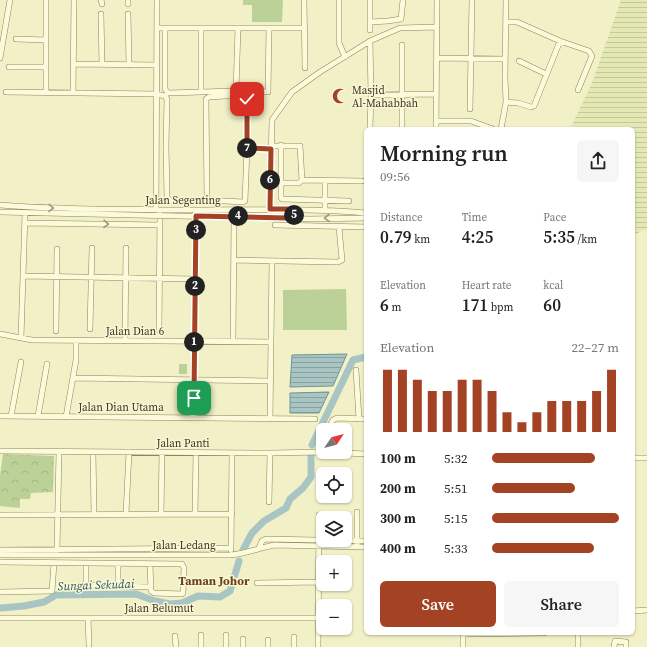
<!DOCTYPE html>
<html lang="en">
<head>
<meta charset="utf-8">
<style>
	body { margin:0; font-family:"Source Serif 4",serif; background:#f6f6f6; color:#222; height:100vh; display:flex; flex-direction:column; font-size:15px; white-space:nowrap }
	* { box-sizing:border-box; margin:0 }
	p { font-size:13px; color:#767676 }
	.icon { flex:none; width:22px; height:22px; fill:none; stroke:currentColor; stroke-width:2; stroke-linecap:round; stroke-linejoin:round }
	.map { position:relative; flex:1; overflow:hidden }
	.panel { position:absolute; left:364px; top:127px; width:271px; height:508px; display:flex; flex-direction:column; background:#fff; border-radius:6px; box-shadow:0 1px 3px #0004 }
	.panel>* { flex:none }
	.needle { width:26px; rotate:55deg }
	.tools { position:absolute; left:316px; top:423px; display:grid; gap:8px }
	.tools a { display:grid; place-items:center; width:36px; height:36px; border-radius:6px; background:#fff; box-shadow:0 1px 3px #0004; font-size:20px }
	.pin { position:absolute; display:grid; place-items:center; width:34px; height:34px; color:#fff; margin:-17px; border-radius:8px; box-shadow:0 2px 6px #0006 }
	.km { position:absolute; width:20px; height:20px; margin:-10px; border-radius:50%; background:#222; color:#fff; font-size:11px; line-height:20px; text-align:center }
	.round { display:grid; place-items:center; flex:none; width:42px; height:42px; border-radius:6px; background:#f6f6f6 }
	.headline { display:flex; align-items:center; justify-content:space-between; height:68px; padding:0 16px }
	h1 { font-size:22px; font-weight:600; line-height:30px }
	.figures { display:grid; grid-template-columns:repeat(3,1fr); gap:6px; height:68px; padding:4px 16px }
	.figures div { display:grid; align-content:center }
	.figures b { font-size:17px; font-weight:600 }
	.figures small { font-size:11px; font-weight:400 }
	.figures p { font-size:11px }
	.chart { height:112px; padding:8px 16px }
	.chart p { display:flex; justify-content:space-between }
	.chart svg { width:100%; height:72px; margin-top:4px; stroke:#a34324; stroke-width:6 }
	.primary-button { display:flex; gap:8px; margin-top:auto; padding:8px 16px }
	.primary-button a { flex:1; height:46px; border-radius:6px; background:#a34324; color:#fff; font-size:16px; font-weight:600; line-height:46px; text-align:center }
	.primary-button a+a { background:#f6f6f6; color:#222 }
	ul { padding:0 16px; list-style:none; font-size:13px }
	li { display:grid; grid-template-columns:64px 48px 1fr; align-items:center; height:30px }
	li i { height:10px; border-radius:5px; background:#a34324 }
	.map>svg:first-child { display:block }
	.farmland { fill:url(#farmland-rules) }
	.forest { fill:url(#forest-crowns) }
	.pitch { fill:#bcd198 }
	.water { fill:url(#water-rules); stroke:#6d9595 }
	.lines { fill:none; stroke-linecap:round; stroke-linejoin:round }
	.river { stroke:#a8c5c4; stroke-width:7 }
	.minor-casing { stroke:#8f845a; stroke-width:6 }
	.minor { stroke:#fbfada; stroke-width:5 }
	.oneway { stroke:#9c987c }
	.route-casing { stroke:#fff; stroke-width:8 }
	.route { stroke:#a34324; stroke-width:5 }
	.labels { text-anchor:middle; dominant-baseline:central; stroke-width:3; stroke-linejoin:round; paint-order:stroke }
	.poi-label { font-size:11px; fill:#3e361f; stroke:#f8f7d6; text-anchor:start }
	.street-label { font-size:11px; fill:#3e361f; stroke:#f8f7d6 }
	.neighbourhood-label { font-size:12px; font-weight:bold; fill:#6e411a; stroke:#f8f7d6 }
	.water-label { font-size:12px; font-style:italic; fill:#2d565f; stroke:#f8f7d6 }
</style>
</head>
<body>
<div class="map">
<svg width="647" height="647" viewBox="0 0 647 647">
	<defs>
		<pattern id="farmland-rules" width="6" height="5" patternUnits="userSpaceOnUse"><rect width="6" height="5" fill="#e4e8b3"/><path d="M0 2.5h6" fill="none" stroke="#c5c89a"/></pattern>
		<pattern id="forest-crowns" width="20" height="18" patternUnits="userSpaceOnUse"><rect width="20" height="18" fill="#bcd198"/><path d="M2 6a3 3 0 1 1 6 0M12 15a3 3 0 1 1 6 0" fill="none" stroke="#a3b483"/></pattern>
		<pattern id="water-rules" width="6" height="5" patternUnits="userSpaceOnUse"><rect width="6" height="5" fill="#a8c5c4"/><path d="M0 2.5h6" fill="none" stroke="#8aa19f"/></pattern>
	</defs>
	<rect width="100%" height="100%" fill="#f2f0c6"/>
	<path class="farmland" d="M 621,0 L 647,0 L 647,229 L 633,235 L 633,129 L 570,129 L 592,83 Z"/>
	<path class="forest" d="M 3,454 L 54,456 L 53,492 L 31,493 L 30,499 L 20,499 L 20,508 L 0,506 L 0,476 Z"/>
	<path class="pitch" d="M 243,0 L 283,0 L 282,22 L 252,22 L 252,5 L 243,5 Z
		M 346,289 L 347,330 L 283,330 L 283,290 Z
		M 179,364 L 187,364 L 187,374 L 179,374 Z"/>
	<path class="water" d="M 347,354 L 333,386 L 290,387 L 292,355 Z
		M 329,392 L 319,413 L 290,413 L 290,393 Z"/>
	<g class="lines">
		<path class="river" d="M 312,445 L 353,360 L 366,357
			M 243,550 L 252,533 L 264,521 L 286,508 L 290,499 L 303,488 L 311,477 L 311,455
			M 0,608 L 24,606 L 44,602 L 56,595 L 136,594 L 155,601 L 170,604 L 182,603 L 198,596 L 220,597 L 230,591 L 239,561"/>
		<defs>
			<path id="minor" d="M 101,0 L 102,4
				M 128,0 L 128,4
				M 304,0 L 305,68
				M 339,0 L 339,43 L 345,57
				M 101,14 L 102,65
				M 128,14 L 129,65
				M 370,22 L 388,21 L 401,19 L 403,0
				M 506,22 L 517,22 L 560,41 L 589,51 L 592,56 L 578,90
				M 157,28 L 305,28
				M 165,28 L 165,89 L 168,93 L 236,91 L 268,92 L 269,28
				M 370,30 L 370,0
				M 16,39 L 46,40
				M 402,45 L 402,129
				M 0,58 L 10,0
				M 437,58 L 505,59
				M 519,61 L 546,74
				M 73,64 L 156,65
				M 9,67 L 46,67
				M 201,91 L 201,28
				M 236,91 L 238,28
				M 6,92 L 156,94 L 165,96 L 167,99 L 166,146 L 167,197 L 171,201 L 187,200 L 187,210
				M 46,93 L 46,0
				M 73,93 L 74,0
				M 371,95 L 436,94
				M 226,96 L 244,96 L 247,99 L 247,148 L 245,201 L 243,202 L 207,200 L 206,99 L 209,97 Z
				M 506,102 L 518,103 L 531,107 L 534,106 L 560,41
				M 470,109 L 472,0
				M 436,121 L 471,121 L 493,129
				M 370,129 L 371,95 L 370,41
				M 436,129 L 437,0
				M 501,129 L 506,102 L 505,77 L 506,0
				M 281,145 L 281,198 L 282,199 L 349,201
				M 271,146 L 300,146 L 302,180 L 362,181
				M 247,148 L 271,149
				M 281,183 L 299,183 L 302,180
				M 0,205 C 32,208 64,208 97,209 C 127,209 157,210 188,210 C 248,210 306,208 366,213
				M 270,209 L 272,120 L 292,92 L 320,72 L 370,41 L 400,28 L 437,27
				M 325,209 L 325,181
				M 156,210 L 157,0
				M 0,212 L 310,219 L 366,218
				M 25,223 L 160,225
				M 275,225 L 366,227
				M 234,260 L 338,262 L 342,260 L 339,227
				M 23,276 L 195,279
				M 90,329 L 92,248
				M 159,330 L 160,215
				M 56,331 L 57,249
				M 0,334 L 32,340 L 271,342
				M 21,338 L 25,214
				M 125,341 L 126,248
				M 233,341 L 234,223
				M 356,370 L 359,419
				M 73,378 L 271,381
				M 0,416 L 315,419
				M 11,416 L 21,362
				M 38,416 L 47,364
				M 66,417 L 76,360 L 76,340
				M 193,417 L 196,216
				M 270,419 L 272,261
				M 327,430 L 333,420 L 337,418 L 366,419
				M 0,451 L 270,453 L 325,452 L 366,454
				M 93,452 L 94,514
				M 633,458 L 647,458
				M 269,502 L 270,453
				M 126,514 L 129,452
				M 161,514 L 162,453
				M 195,514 L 196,453
				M 0,515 L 232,514
				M 357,544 L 357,512
				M 259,548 L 262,541 L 266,539 L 366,541
				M 0,550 L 231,548
				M 57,550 L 59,452
				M 231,550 L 232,453
				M 0,555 L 230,555 C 245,554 259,548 274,545 L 366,547
				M 0,562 L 182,564 L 184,568 L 183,593 L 182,594 L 154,593 L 151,591 L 150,564
				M 86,563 L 86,585 L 151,587
				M 257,583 L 318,582
				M 118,586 L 118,564
				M 0,592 L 52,591 L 54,563
				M 633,611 L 647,610
				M 0,618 L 318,618
				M 88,618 L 89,645
				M 463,633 L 463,647
				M 463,634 L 544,633
				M 201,635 L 201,647
				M 175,636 L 176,647
				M 294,637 L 294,647
				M 243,639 L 243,647
				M 268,640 L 268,647
				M 226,647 L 226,635
				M 318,647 L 319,515
				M 578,647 L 578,633
				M 614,647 L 615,641 L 626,642 L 626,647"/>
		</defs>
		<use href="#minor" class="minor-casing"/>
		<use href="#minor" class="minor"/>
	</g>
	<defs><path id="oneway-chevron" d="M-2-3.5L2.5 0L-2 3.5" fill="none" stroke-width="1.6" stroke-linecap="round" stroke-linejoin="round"/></defs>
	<g class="oneway">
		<use href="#oneway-chevron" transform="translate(51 208) rotate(1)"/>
		<use href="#oneway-chevron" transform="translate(327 218) rotate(178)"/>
		<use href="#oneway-chevron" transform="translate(106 224) rotate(1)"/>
	</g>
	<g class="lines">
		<defs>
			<path id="route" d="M 194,398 L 196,216 L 288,218 L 293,216 L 294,214 L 292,210 L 289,209 L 270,209 L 271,149 L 247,148 L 247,99"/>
		</defs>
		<use href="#route" class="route-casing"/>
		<use href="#route" class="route"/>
	</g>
	<defs>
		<symbol id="mosque-bare" viewBox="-9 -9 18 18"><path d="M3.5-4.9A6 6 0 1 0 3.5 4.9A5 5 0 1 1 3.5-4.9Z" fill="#a34324" stroke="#f8f7d6" stroke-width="2.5" paint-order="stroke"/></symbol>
	</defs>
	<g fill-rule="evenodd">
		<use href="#mosque-bare" x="329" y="85" width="22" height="22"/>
	</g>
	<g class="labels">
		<g class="poi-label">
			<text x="352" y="90">Masjid<tspan x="352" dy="13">Al-Mahabbah</tspan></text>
		</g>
		<g class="street-label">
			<text x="183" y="200">Jalan Segenting</text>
			<text x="135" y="331">Jalan Dian 6</text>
			<text x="121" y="407">Jalan Dian Utama</text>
			<text x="183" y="443">Jalan Panti</text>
			<text x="184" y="545">Jalan Ledang</text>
			<text x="159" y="608">Jalan Belumut</text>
		</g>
		<g class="neighbourhood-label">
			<text x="214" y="581">Taman Johor</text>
		</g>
		<g class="water-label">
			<text transform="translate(96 585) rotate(-2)">Sungai Sekudai</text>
		</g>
	</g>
</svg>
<div class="tools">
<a><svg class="needle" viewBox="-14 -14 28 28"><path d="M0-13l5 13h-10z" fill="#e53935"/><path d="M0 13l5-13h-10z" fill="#767676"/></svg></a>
<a><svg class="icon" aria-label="locate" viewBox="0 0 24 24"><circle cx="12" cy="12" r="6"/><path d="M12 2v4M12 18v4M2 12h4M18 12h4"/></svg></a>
<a><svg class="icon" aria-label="layers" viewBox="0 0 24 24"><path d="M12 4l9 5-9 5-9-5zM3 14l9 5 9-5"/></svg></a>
<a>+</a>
<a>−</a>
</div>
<div class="pin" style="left:194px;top:398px;background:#1e9e55"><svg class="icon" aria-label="arrive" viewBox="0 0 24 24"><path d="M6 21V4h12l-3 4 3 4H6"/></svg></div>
<div class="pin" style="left:247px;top:99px;background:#d93025"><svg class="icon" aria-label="check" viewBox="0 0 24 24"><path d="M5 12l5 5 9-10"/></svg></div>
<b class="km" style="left:194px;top:342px">1</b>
<b class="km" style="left:195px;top:286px">2</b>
<b class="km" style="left:196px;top:230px">3</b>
<b class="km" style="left:238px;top:216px">4</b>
<b class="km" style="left:294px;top:215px">5</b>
<b class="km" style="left:270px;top:180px">6</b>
<b class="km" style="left:247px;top:148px">7</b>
<section class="panel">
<div class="headline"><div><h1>Morning run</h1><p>09:56</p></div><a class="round"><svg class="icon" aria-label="share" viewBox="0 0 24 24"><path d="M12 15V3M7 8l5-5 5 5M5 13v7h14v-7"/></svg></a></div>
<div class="figures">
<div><p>Distance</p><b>0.79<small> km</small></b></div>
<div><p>Time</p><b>4:25</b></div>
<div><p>Pace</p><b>5:35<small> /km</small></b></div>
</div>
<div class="figures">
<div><p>Elevation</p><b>6<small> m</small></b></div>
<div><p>Heart rate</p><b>171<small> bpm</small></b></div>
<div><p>kcal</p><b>60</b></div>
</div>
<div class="chart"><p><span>Elevation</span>22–27 m</p>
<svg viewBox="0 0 160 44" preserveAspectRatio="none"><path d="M5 44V6M15 44V6M25 44V12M35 44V19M45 44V19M55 44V12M65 44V12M75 44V19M85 44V32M95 44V38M105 44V32M115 44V25M125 44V25M135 44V25M145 44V19M155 44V6"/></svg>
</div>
<ul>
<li><b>100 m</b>5:32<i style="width:81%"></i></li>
<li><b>200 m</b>5:51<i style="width:65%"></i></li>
<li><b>300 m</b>5:15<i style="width:100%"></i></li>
<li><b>400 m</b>5:33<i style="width:80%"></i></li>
</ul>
<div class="primary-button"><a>Save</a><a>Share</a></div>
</section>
</div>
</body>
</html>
